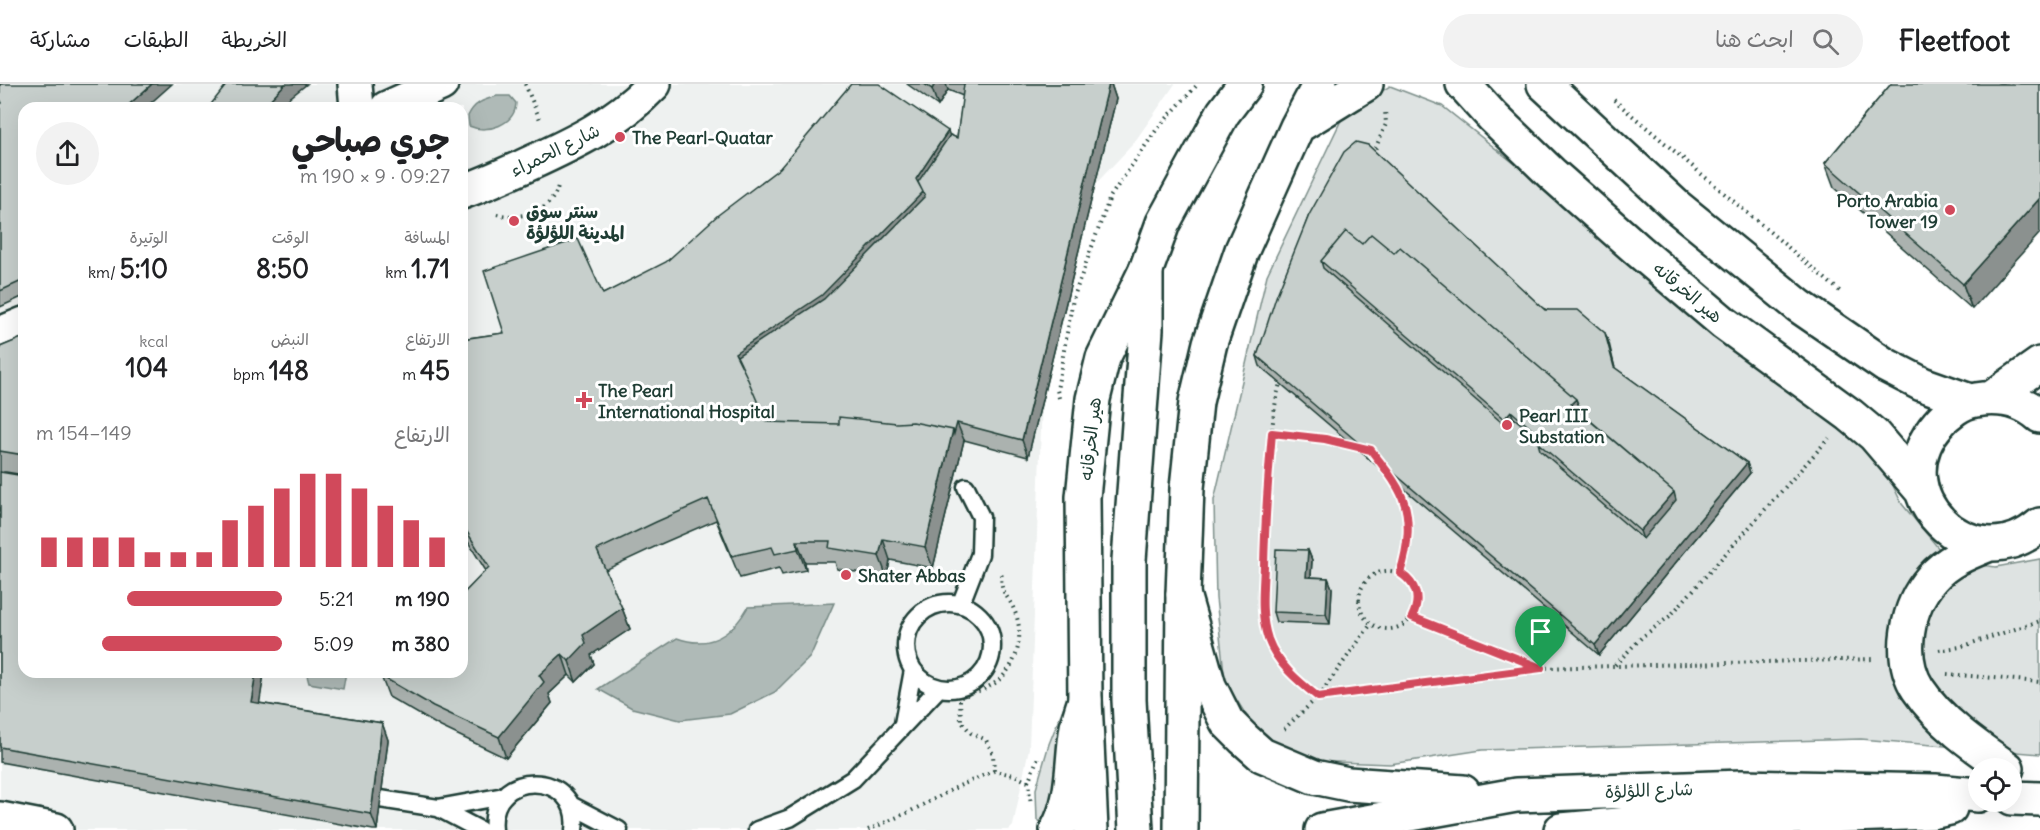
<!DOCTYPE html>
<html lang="ar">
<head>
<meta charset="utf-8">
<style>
	body { margin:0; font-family:Delius,"Playpen Sans Arabic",sans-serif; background:#f2f2f2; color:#202124; direction:rtl; height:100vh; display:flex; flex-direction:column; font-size:22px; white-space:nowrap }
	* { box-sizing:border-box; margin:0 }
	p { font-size:20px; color:#757577 }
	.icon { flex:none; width:33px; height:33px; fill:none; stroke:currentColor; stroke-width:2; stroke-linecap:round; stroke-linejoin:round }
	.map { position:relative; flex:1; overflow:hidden; direction:ltr }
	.side { position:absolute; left:18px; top:18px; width:450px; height:576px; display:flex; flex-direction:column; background:#fff; border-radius:18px; box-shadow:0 6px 24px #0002; direction:rtl }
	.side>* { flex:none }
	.controls { position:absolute; left:1968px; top:674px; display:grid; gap:12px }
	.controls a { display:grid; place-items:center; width:54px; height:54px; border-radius:50%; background:#fff; box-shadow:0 6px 24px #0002; font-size:30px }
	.pin { position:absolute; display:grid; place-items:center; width:51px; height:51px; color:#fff; margin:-62px -26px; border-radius:50% 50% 50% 0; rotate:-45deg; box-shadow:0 0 6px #0007 }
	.pin .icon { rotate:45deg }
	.round { display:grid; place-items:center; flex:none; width:63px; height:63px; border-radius:32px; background:#f2f2f2 }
	.summary { display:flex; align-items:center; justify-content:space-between; height:102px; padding:0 18px }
	h1 { font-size:33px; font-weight:700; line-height:45px }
	.figures { display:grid; grid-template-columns:repeat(3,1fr); gap:9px; height:102px; padding:6px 18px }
	.figures div { display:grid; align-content:center }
	.figures b { font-size:26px; font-weight:700 }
	.figures small { font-size:16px; font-weight:400 }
	.figures p { font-size:16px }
	.chart { height:168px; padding:12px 18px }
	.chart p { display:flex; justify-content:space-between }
	.chart svg { width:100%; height:108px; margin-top:6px; stroke:#d1495b; stroke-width:6 }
	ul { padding:0 18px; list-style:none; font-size:20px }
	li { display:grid; grid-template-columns:96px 72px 1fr; align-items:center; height:45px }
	li i { height:15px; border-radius:8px; background:#d1495b }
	header { display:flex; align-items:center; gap:36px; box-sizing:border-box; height:84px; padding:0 30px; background:#fff; border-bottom:2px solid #e0e0e0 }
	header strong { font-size:28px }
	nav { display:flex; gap:33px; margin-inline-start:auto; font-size:21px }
	.search { width:420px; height:54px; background:#f2f2f2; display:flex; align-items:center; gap:15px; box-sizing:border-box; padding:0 21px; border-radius:33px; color:#757577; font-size:22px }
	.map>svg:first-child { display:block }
	.built { fill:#eef1f0; fill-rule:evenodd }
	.green { fill:#dee3e2; stroke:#7e908b; stroke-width:1.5 }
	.water { fill:#afbab7; stroke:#758883; stroke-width:1.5 }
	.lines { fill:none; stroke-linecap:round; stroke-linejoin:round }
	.service-casing { stroke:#1f3d34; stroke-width:21 }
	.minor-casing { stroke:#1f3d34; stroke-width:38 }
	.secondary-casing { stroke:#1f3d34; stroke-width:38 }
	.path { stroke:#1f3d34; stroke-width:4; stroke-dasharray:1.5 4.5; stroke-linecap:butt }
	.service { stroke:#fff; stroke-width:16 }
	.minor { stroke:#fff; stroke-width:33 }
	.secondary { stroke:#fff; stroke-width:33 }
	.wall { fill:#abb2af; stroke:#1f3d34; stroke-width:1.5 }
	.shaded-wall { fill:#8b918f; stroke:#1f3d34; stroke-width:1.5 }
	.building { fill:#c7cfcc; stroke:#1f3d34; stroke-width:1.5; fill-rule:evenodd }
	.route-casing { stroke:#fff; stroke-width:12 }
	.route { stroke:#d1495b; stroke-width:8 }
	.poi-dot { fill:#d1495b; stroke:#fff; stroke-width:2 }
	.labels { text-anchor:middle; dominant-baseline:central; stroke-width:6; stroke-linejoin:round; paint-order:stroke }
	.poi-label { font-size:18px; font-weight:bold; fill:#1f3d34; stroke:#fff; text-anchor:start }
	.street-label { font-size:18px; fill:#1f3d34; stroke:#fff }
</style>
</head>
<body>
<header>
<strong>Fleetfoot</strong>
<div class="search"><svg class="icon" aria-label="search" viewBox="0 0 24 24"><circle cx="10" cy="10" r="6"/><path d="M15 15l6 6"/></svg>ابحث هنا</div>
<nav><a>الخريطة</a><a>الطبقات</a><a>مشاركة</a></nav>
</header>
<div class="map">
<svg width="2040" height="746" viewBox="0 0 2040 746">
	<rect width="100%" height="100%" fill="#fff"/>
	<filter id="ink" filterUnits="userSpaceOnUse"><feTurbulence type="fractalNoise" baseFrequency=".0167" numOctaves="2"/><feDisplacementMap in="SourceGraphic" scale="12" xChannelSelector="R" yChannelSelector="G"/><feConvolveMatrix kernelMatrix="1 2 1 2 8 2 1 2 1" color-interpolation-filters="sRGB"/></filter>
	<g filter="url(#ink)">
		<path class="built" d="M 0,0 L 1175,0 L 1133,60 L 1074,123 L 1044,263 L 1029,664 L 1013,742 L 1009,746 L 76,746 L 0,733 ZM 24,24 L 462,24 L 462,588 L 24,588 Z"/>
		<path class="green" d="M 1390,2 L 1442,22 L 1549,107 L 1881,377 L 1902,420 L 1939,465 L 1965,479 L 1996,483 L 2040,475 L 2040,670 L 1861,655 L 1482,666 L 1390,680 L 1308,677 L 1257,648 L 1225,598 L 1216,514 L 1214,416 L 1267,191 L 1344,30 Z
			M 1070,607 L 1072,669 L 1044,741 L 1037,736 L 1036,705 L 1049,660 Z"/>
		<path class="water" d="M 497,12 L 510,12 L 516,19 C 515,41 487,50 469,42 L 468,32 C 474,19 483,16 497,12 Z
			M 834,519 L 810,573 L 775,608 L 730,630 L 680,636 L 632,624 L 598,605 L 677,554 C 710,566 732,551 748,523 Z
			M 306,588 L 346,588 L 343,605 L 309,599 Z"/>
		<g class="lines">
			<defs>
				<path id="service" d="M906 562a43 43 0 1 1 86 0a43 43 0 1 1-86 0Z
					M 961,519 L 980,470 L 981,433 L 966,403
					M 903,640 L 913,586
					M 380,715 L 438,724 L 480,746
					M 571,721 L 619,746
					M 438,724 L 504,712
					M 494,746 C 487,683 582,685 574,746
					M 757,746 L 790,734 L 853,695 L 939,604"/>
				<path id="minor" d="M 355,0 L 357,24
					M 1463,0 L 1493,33 L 1551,89 L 1639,167 L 1724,239 L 1850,331 L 1874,351 L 1921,406
					M 1544,0 L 1676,122 L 1799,222 L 1885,281 L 1922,300 L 1970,317
					M 387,24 L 441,0
					M 1298,42 L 1366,0
					M 462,108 C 482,101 502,92 522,83 C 572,60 615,41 654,0
					M 0,250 L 24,240
					M 1993,313 L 2040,280
					M 2040,332 C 2022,316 1999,312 1976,316 C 1961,318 1947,329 1938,340 C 1879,408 1971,500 2040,441
					M 1987,461 C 1967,469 1947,477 1932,494 C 1907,522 1897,572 1918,605 C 1940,638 1975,662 2007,684
					M 0,735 L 56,746
					M 1091,746 L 1085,616 L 1083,413 L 1093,315 L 1103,274 L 1146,186 L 1163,139 L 1223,29 L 1245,0
					M 1181,746 L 1183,510 L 1187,404 L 1196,318 L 1210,259 L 1242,166 L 1297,43 L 1320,0"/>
				<path id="secondary" d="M 1183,510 L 1209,602 L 1227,638 L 1244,655 L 1262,671 L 1314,693 L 1348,700 L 1463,708
					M 2012,714 L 2040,715
					M 1057,746 C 1075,714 1071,678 1077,643 C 1079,634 1082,625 1085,616
					M 1136,746 L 1129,616 L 1129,476 L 1146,246 L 1146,186
					M 1322,746 L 1516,711 L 1742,703 L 1935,707 L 1978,711
					M 1561,746 L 1640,739 L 1932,728 L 1950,724"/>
			</defs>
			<use href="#service" class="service-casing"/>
			<use href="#minor" class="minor-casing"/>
			<use href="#secondary" class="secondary-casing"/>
			<path class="path" d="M 525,0 L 541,38
				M 1614,16 L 1842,209
				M 1373,70 L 1386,40 L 1385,26
				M 497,130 C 521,136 551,129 558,102
				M 1281,296 C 1273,322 1272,350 1269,377 C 1267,409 1265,441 1264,473 C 1263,500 1259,529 1268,555 C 1277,580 1298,597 1318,613 L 1541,584
				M 1059,314 L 1057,306 L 1073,215 L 1110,113 L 1157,45 L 1198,0
				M 1272,349 L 1325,355 L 1358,363
				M 1386,388 C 1391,395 1396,401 1400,408 C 1412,431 1407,465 1400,489
				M1359 516a29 29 0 1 1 58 0a29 29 0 1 1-58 0Z
				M 1412,533 L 1541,584 L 1875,575
				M 1939,566 L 1960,563 L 2040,537
				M 1615,581 L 1642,553 L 1670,532 L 1829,354
				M 1947,590 L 2040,598
				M 961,613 C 972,609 985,606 995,599 C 1017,584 1025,552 1015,528 C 1007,507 999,512 1002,486
				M 960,616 L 961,637 L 971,649 L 986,656 L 993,670 L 994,687
				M 1284,645 L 1318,613 L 1371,540
				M 1028,698 L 1039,671
				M 868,746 L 909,728 L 959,702 L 994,687 L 1014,691 L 1028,698 L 1031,720"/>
			<use href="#service" class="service"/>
			<use href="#minor" class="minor"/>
			<use href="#secondary" class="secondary"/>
		</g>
		<path class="wall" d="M 0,0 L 24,24 L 24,212 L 0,223 L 0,20 L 1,19 L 0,17 Z
			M 907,0 L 1111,0 L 1116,15 L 1028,373 L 964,356 L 933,484 L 890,476 L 887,493 L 837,485 L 835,478 L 805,478 L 806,486 L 782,491 L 779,484 L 740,494 L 716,436 L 663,459 L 605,486 L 622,524 L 630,545 L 591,571 L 594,580 L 576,598 L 569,591 L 549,610 L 552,619 L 506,674 L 441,643 L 389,613 L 381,592 L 486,487 L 462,448 L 462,255 L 504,249 L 603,210 L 950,51 L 957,54 L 963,12 L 948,6 L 938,22 Z
			M 1891,0 L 1972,225 L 1834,103 L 1825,79 Z
			M 1309,131 L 1605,249 L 1615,284 L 1747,379 L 1750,389 L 1599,571 L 1260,282 L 1257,272 Z
			M 24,253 L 24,391 L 6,388 L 4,388 L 24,588 L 264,588 L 264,590 L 259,619 L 382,639 L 388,656 L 377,746 L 373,746 L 0,678 L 0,263 Z
			M 1308,466 L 1312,476 L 1311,493 L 1328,494 L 1332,504 L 1330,540 L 1276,538 L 1273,528 Z"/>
		<path class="shaded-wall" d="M 152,0 L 172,0 L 145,24 L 125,24 Z
			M 285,0 L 307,0 L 287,16 L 279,24 L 262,24 Z
			M 935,0 L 946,0 L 948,6 L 938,22 L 932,5 Z
			M 1109,0 L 1111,0 L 1116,15 L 1028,373 L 1022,356 Z
			M 948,47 L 956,68 L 931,129 L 744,288 L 735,269 L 916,95 Z
			M 2040,114 L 2040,149 L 1972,225 L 1963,200 Z
			M 1605,249 L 1609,259 L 1617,293 L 1614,283 Z
			M 1576,315 L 1582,332 L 1571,320 Z
			M 1511,327 L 1517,344 L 1510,352 L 1504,335 Z
			M 957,339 L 964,356 L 933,484 L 925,463 L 953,346 Z
			M 1747,379 L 1750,389 L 1599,571 L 1595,561 Z
			M 1674,408 L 1680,425 L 1646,464 L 1640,447 Z
			M 883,455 L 890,476 L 887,493 L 879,472 Z
			M 797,457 L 805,478 L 806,486 L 798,465 Z
			M 1308,466 L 1312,476 L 1310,503 L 1306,493 Z
			M 1328,494 L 1332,504 L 1330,540 L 1326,530 Z
			M 622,524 L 630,545 L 591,571 L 594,580 L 576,598 L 569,577 L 583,551 Z
			M 562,570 L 569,591 L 549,610 L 552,619 L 506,674 L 499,653 L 539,591 Z
			M 256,588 L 264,588 L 264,590 L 257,635 L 251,618 Z
			M 382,639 L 388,656 L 377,746 L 371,730 Z"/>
		<path class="building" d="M 0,0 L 152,0 L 125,24 L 24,24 L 24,196 L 0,207 L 0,20 L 2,19 L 0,15 Z
			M 227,0 L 285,0 L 262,24 L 208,24 Z
			M 851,0 L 879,0 L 948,47 L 916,95 L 923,108 L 822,211 L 735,269 L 746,291 L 766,338 L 839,340 L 839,333 L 897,339 L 913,338 L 953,346 L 925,463 L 883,455 L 879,472 L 829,464 L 830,457 L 797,457 L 798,465 L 775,470 L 772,463 L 732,472 L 708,415 L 656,438 L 597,466 L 622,524 L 583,551 L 586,559 L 569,577 L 562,570 L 539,591 L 544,598 L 499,653 L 433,622 L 381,592 L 385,588 L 462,588 L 462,511 L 489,483 L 462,440 L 462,255 L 504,249 L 484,187 L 578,155 L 603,210 L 666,178 L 718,131 L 780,84 Z
			M 924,0 L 935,0 L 932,5 Z
			M 964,0 L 1109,0 L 1022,356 L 957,339 L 954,350 L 953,346 L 913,338 L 897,339 L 839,333 L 839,340 L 766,338 L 746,291 L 737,272 L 824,215 L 925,112 L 918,98 L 950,51 L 957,54 Z
			M 1891,0 L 2040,0 L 2040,114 L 1963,200 L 1825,79 Z
			M 1356,58 L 1368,61 L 1545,226 L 1578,226 L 1605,249 L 1614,283 L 1747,379 L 1595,561 L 1257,272 L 1276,213 L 1309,131 L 1344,68 ZM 1346,147 L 1362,160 L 1371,150 L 1394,169 L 1400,163 L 1576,315 L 1579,322 L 1576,325 L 1674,408 L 1676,416 L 1643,455 L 1540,366 L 1538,359 L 1540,356 L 1514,334 L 1507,343 L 1323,184 L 1321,177 Z
			M 1346,147 L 1362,160 L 1371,150 L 1394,169 L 1400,163 L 1576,315 L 1571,320 L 1674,408 L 1640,447 L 1538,359 L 1542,354 L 1511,327 L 1504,335 L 1321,177 Z
			M 24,253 L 24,371 L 0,367 L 0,263 Z
			M 0,388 L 24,392 L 24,588 L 256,588 L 251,618 L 382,639 L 371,730 L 0,663 Z
			M 1276,465 L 1308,466 L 1306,493 L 1328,494 L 1326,530 L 1273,528 Z"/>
	</g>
	<g class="lines" filter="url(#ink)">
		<defs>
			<path id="route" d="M 1272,349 L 1325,355 L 1371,366 C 1381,380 1394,394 1401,410 C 1412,434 1408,465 1400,489 C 1417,500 1421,515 1412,533 L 1541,584 L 1318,613 C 1298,597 1277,580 1268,555 C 1260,531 1263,506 1264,482 C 1265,438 1268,394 1272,349 Z"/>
		</defs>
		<use href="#route" class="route-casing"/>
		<use href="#route" class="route"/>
	</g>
	<g class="poi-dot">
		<circle cx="620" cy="53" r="6"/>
		<circle cx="1950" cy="126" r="6"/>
		<circle cx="514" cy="137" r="6"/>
		<path d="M581 307h6v6h6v6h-6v6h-6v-6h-6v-6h6z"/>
		<circle cx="1507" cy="341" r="6"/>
		<circle cx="846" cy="491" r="6"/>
	</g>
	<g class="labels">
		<g class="poi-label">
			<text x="632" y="53">The Pearl-Quatar</text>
			<text x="1938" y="116" text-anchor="end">Porto Arabia<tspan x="1938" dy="21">Tower 19</tspan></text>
			<text x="526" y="127">سنتر سوق<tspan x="526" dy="21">المدينة اللؤلؤة</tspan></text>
			<text x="598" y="306">The Pearl<tspan x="598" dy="21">International Hospital</tspan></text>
			<text x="1519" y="331">Pearl III<tspan x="1519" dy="21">Substation</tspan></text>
			<text x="858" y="491">Shater Abbas</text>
		</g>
		<g class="street-label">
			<text transform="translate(555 66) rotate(-26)">شارع الحمراء</text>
			<text transform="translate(1688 208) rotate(40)">هير الخرقانه</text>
			<text transform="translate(1090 355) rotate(-84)">هير الخرقانه</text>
			<text transform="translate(1649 706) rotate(-2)">شارع اللؤلؤة</text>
		</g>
	</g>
</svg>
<div class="controls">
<a><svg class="icon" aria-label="locate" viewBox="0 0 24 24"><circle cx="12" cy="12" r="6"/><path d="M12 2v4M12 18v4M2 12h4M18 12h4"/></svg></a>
</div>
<div class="pin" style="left:1541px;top:584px;background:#1e9e55"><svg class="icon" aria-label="arrive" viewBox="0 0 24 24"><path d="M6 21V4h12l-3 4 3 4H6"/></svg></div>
<section class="side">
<div class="summary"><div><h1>جري صباحي</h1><p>09:27 · 9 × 190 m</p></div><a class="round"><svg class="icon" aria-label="share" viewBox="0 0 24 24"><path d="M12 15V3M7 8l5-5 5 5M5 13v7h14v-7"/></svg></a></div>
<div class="figures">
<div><p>المسافة</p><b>1.71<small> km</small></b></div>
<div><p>الوقت</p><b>8:50</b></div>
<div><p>الوتيرة</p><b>5:10<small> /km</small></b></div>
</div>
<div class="figures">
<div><p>الارتفاع</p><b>45<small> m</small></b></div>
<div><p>النبض</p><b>148<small> bpm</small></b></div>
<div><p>kcal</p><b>104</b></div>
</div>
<div class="chart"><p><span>الارتفاع</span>149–154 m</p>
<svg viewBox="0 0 160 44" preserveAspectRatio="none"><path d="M5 44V32M15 44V32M25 44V32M35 44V32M45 44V38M55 44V38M65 44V38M75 44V25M85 44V19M95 44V12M105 44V6M115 44V6M125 44V12M135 44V19M145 44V25M155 44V32"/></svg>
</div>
<ul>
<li><b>190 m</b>5:21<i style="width:63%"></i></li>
<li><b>380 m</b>5:09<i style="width:73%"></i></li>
</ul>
</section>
</div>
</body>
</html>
